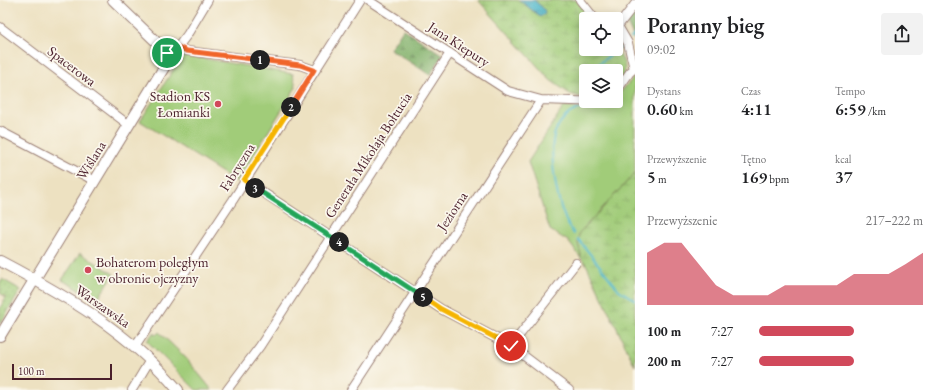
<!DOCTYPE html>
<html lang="pl">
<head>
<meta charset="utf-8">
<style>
	body { margin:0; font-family:"EB Garamond",serif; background:#f2f2f2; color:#202124; height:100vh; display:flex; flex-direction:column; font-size:15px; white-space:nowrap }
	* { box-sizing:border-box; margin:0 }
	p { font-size:13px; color:#757577 }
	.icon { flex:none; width:22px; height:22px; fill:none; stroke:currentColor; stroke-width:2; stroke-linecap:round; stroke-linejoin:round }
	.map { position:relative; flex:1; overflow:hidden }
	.panel { display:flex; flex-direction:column; background:#fff; width:300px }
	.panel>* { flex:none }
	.tools { position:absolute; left:579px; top:12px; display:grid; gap:8px }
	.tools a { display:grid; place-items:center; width:44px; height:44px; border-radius:4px; background:#fff; box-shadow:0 2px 10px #0003; font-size:20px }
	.scale { position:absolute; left:12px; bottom:10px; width:100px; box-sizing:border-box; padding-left:4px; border:2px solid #4a1f2b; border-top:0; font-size:11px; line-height:14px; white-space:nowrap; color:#4a1f2b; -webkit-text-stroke:3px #fbf7ec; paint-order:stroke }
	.pin { position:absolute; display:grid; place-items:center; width:34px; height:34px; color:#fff; margin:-17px; border:2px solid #fff; border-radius:50%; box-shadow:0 1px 4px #0007 }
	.km { position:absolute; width:20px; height:20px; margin:-10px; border-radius:50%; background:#222; color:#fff; font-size:11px; line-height:20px; text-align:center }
	.round { display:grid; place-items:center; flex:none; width:42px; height:42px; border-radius:4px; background:#f2f2f2 }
	.summary { display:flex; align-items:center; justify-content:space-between; height:68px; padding:0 12px }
	h1 { font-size:22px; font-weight:600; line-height:30px }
	.figures { display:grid; grid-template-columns:repeat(3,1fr); gap:6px; height:68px; padding:4px 12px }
	.figures div { display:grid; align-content:center }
	.figures b { font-size:17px; font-weight:600 }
	.figures small { font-size:11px; font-weight:400 }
	.figures p { font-size:11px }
	.chart { height:112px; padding:8px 12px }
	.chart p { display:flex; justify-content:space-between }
	.chart svg { width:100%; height:72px; margin-top:4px; fill:#d1495b; opacity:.7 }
	ul { padding:0 12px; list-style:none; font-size:13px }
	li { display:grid; grid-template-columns:64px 48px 1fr; align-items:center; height:30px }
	li i { height:10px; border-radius:5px; background:#d1495b }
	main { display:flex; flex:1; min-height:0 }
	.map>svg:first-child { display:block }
	.grass { fill:url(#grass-dots); stroke:#767652 }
	.forest { fill:url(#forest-firs); stroke:#65684a }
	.wetland { fill:url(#wetland-marsh); stroke:#767652 }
	.green { fill:#a1cc79; stroke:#767652 }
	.water { fill:url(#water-ripples); stroke:#4c6b7b }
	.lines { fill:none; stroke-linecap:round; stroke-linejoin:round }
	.stream { stroke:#4db7cb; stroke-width:2 }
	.minor-casing { stroke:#9c8076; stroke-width:10 }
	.tertiary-casing { stroke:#9c8076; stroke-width:12 }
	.minor { stroke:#fff; stroke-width:8 }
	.tertiary { stroke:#fff; stroke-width:10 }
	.split-1-casing { stroke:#fff; stroke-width:8 }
	.split-2-casing { stroke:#fff; stroke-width:8 }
	.split-3-casing { stroke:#fff; stroke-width:8 }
	.split-4-casing { stroke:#fff; stroke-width:8 }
	.split-5-casing { stroke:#fff; stroke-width:8 }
	.split-6-casing { stroke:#fff; stroke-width:8 }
	.split-1 { stroke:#f0652b; stroke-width:5 }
	.split-2 { stroke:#f0652b; stroke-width:5 }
	.split-3 { stroke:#f5b400; stroke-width:5 }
	.split-4 { stroke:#22a559; stroke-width:5 }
	.split-5 { stroke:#22a559; stroke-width:5 }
	.split-6 { stroke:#f5b400; stroke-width:5 }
	.poi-dot { fill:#d1495b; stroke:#fbf7ec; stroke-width:1.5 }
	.labels { text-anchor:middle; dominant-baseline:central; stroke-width:3.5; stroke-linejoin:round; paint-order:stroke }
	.street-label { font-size:14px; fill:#4a1f2b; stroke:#fbf7ec }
	.poi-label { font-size:14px; fill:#4a1f2b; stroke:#fbf7ec; text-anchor:end }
</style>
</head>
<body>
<main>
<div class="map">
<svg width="635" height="390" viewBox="0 0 635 390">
	<defs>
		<pattern id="grass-dots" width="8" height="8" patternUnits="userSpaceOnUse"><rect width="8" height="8" fill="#a1cc79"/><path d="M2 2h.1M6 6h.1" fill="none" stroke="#8caf69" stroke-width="1.8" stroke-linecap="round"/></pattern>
		<pattern id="forest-firs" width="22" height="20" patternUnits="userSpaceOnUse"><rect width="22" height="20" fill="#80b069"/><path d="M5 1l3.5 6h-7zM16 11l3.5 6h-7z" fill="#6b8f57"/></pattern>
		<pattern id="wetland-marsh" width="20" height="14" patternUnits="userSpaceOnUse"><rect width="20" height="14" fill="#a1cc79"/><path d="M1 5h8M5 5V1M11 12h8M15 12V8" fill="none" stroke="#8caf69"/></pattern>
		<pattern id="water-ripples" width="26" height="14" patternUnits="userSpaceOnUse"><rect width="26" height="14" fill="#4db7cb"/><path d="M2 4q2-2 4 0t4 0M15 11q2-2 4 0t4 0" fill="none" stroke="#4294a5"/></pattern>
	</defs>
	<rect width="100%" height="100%" fill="#fbf7ec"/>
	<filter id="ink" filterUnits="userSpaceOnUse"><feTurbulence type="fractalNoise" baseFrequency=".025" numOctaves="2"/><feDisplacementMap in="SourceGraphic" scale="8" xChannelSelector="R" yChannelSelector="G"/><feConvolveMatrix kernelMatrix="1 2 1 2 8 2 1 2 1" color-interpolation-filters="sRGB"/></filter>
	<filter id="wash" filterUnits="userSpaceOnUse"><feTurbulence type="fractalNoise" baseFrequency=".012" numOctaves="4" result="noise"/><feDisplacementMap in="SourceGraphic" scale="16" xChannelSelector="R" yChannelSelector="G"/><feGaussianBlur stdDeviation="0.9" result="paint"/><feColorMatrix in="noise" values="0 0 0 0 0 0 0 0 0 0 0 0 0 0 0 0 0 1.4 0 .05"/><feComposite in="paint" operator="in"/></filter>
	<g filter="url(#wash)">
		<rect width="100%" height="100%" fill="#ede1c1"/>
		<path class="grass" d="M 2,279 L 21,290 L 0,324 L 0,308 L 6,297 L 0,293 L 0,282 Z"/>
		<path class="forest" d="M 635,12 L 635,41 L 627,23 Z
			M 403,29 L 443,55 L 430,75 L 390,49 Z"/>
		<path class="wetland" d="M 478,0 L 519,0 L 540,16 L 544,9 L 534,0 L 577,0 L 591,19 L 586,19 L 586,49 L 615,49 C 626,62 630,71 616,84 L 616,71 L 586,71 L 586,97 L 581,97 L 570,94 L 550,80 Z
			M 635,173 L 635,366 L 586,264 L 580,257 L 581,255 L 578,244 L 579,233 Z"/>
		<path class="green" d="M 183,55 L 293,74 L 296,87 L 237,182 L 140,121 Z
			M 635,76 L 635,173 L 579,233 L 578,244 L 581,255 L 580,257 L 568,241 L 550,230 L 528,162 L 564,106 C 579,107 602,113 613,101 L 616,101 L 616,97 Z
			M 80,253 L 114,274 L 97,300 L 62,280 Z
			M 159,332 L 185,357 L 212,390 L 196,390 L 147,341 L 153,333 L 156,335 Z"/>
		<path class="water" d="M 519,0 L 534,0 L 544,9 L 545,13 L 540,16 Z"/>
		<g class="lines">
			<path class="stream" d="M 631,38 L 635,34
				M 593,71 C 600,59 615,54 624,45
				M 574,234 C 571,229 567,224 565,218 C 557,200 547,148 556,130 C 560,121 568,113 578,109 C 582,108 589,109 593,109 L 594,108
				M 578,239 L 619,290 L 635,300"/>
		</g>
	</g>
	<g filter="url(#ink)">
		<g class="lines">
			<defs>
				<path id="minor" d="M 368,0 L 508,91 L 541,100
					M 580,0 L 595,19
					M 0,27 L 129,125
					M 178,47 L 187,51 L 300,65 L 314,70
					M 171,56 L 187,35 L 208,0
					M 616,92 L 630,72 L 634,69 L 628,43 L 618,26 L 635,4
					M 0,131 L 95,181
					M 244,180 L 441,309 L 511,346 L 569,390
					M 511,346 L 576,263
					M 135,347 L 233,200 L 360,0
					M 132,390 L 150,360
					M 227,390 L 260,346 L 450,53
					M 351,390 L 541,100 L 602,102 L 604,101"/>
				<path id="tertiary" d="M 0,261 C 68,297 128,331 178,390
					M 0,336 L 171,56 L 113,0"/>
			</defs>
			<use href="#minor" class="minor-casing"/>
			<use href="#tertiary" class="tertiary-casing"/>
			<use href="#minor" class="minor"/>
			<use href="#tertiary" class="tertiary"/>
		</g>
	</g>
	<g class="lines" filter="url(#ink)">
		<defs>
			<path id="split-1" d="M 167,53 L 171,56 L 178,47 L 187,51 L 260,60"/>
			<path id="split-2" d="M 260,60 L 300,65 L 314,70 L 291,107"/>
			<path id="split-3" d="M 255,188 L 244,180 L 291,107"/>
			<path id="split-4" d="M 255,188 L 339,242"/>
			<path id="split-5" d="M 339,242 L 423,297"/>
			<path id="split-6" d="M 423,297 L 441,309 L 511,346"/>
		</defs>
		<use href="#split-1" class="split-1-casing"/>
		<use href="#split-2" class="split-2-casing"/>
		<use href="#split-3" class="split-3-casing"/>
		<use href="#split-4" class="split-4-casing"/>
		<use href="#split-5" class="split-5-casing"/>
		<use href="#split-6" class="split-6-casing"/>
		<use href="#split-1" class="split-1"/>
		<use href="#split-2" class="split-2"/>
		<use href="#split-3" class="split-3"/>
		<use href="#split-4" class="split-4"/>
		<use href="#split-5" class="split-5"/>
		<use href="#split-6" class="split-6"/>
	</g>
	<g class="poi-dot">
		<circle cx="218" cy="104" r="4"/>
		<circle cx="88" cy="270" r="4"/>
	</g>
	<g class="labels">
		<g class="street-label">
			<text transform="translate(459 44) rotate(33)">Jana Kiepury</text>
			<text transform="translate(72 66) rotate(37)">Spacerowa</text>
			<text transform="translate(368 155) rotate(-57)">Generała Mikołaja Bołtucia</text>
			<text transform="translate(91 160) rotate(-58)">Wiślana</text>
			<text transform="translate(237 167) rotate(-58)">Fabryczna</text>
			<text transform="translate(452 211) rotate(-57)">Jeziorna</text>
			<text transform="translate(103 306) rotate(35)">Warszawska</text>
		</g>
		<g class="poi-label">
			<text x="210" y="96">Stadion KS<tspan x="210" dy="16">Łomianki</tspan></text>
			<text x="96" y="262" text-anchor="start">Bohaterom poległym<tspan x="96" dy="16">w obronie ojczyzny</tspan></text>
		</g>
	</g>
</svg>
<div class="tools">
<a><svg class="icon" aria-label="locate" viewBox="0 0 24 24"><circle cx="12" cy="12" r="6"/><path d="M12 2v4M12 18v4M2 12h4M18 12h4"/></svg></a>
<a><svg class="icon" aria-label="layers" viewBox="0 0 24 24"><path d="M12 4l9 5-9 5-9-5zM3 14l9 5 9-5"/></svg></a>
</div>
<div class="scale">100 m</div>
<div class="pin" style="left:167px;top:53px;background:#1e9e55"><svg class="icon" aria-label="arrive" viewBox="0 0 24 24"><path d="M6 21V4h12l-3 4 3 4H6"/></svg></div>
<div class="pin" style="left:511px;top:346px;background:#d93025"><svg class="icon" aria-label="check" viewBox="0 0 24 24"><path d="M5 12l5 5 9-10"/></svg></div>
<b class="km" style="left:260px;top:60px">1</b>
<b class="km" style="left:291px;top:107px">2</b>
<b class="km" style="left:255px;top:188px">3</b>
<b class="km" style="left:339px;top:242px">4</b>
<b class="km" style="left:423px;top:297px">5</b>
</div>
<section class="panel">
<div class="summary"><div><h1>Poranny bieg</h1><p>09:02</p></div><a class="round"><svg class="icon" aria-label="share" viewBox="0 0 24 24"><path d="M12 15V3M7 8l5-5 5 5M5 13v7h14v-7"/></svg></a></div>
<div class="figures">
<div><p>Dystans</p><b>0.60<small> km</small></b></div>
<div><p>Czas</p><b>4:11</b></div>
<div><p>Tempo</p><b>6:59<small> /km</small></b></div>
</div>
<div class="figures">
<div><p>Przewyższenie</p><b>5<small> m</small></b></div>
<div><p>Tętno</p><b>169<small> bpm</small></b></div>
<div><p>kcal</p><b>37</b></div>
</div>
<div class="chart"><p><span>Przewyższenie</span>217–222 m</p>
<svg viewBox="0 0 160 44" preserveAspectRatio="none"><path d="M0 44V12L10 6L20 6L30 19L40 32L50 38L60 38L70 38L80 32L90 32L100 32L110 32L120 25L130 25L140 25L150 19L160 12V44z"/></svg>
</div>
<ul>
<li><b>100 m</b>7:27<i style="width:58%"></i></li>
<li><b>200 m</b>7:27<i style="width:58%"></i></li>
</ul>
</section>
</main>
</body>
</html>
